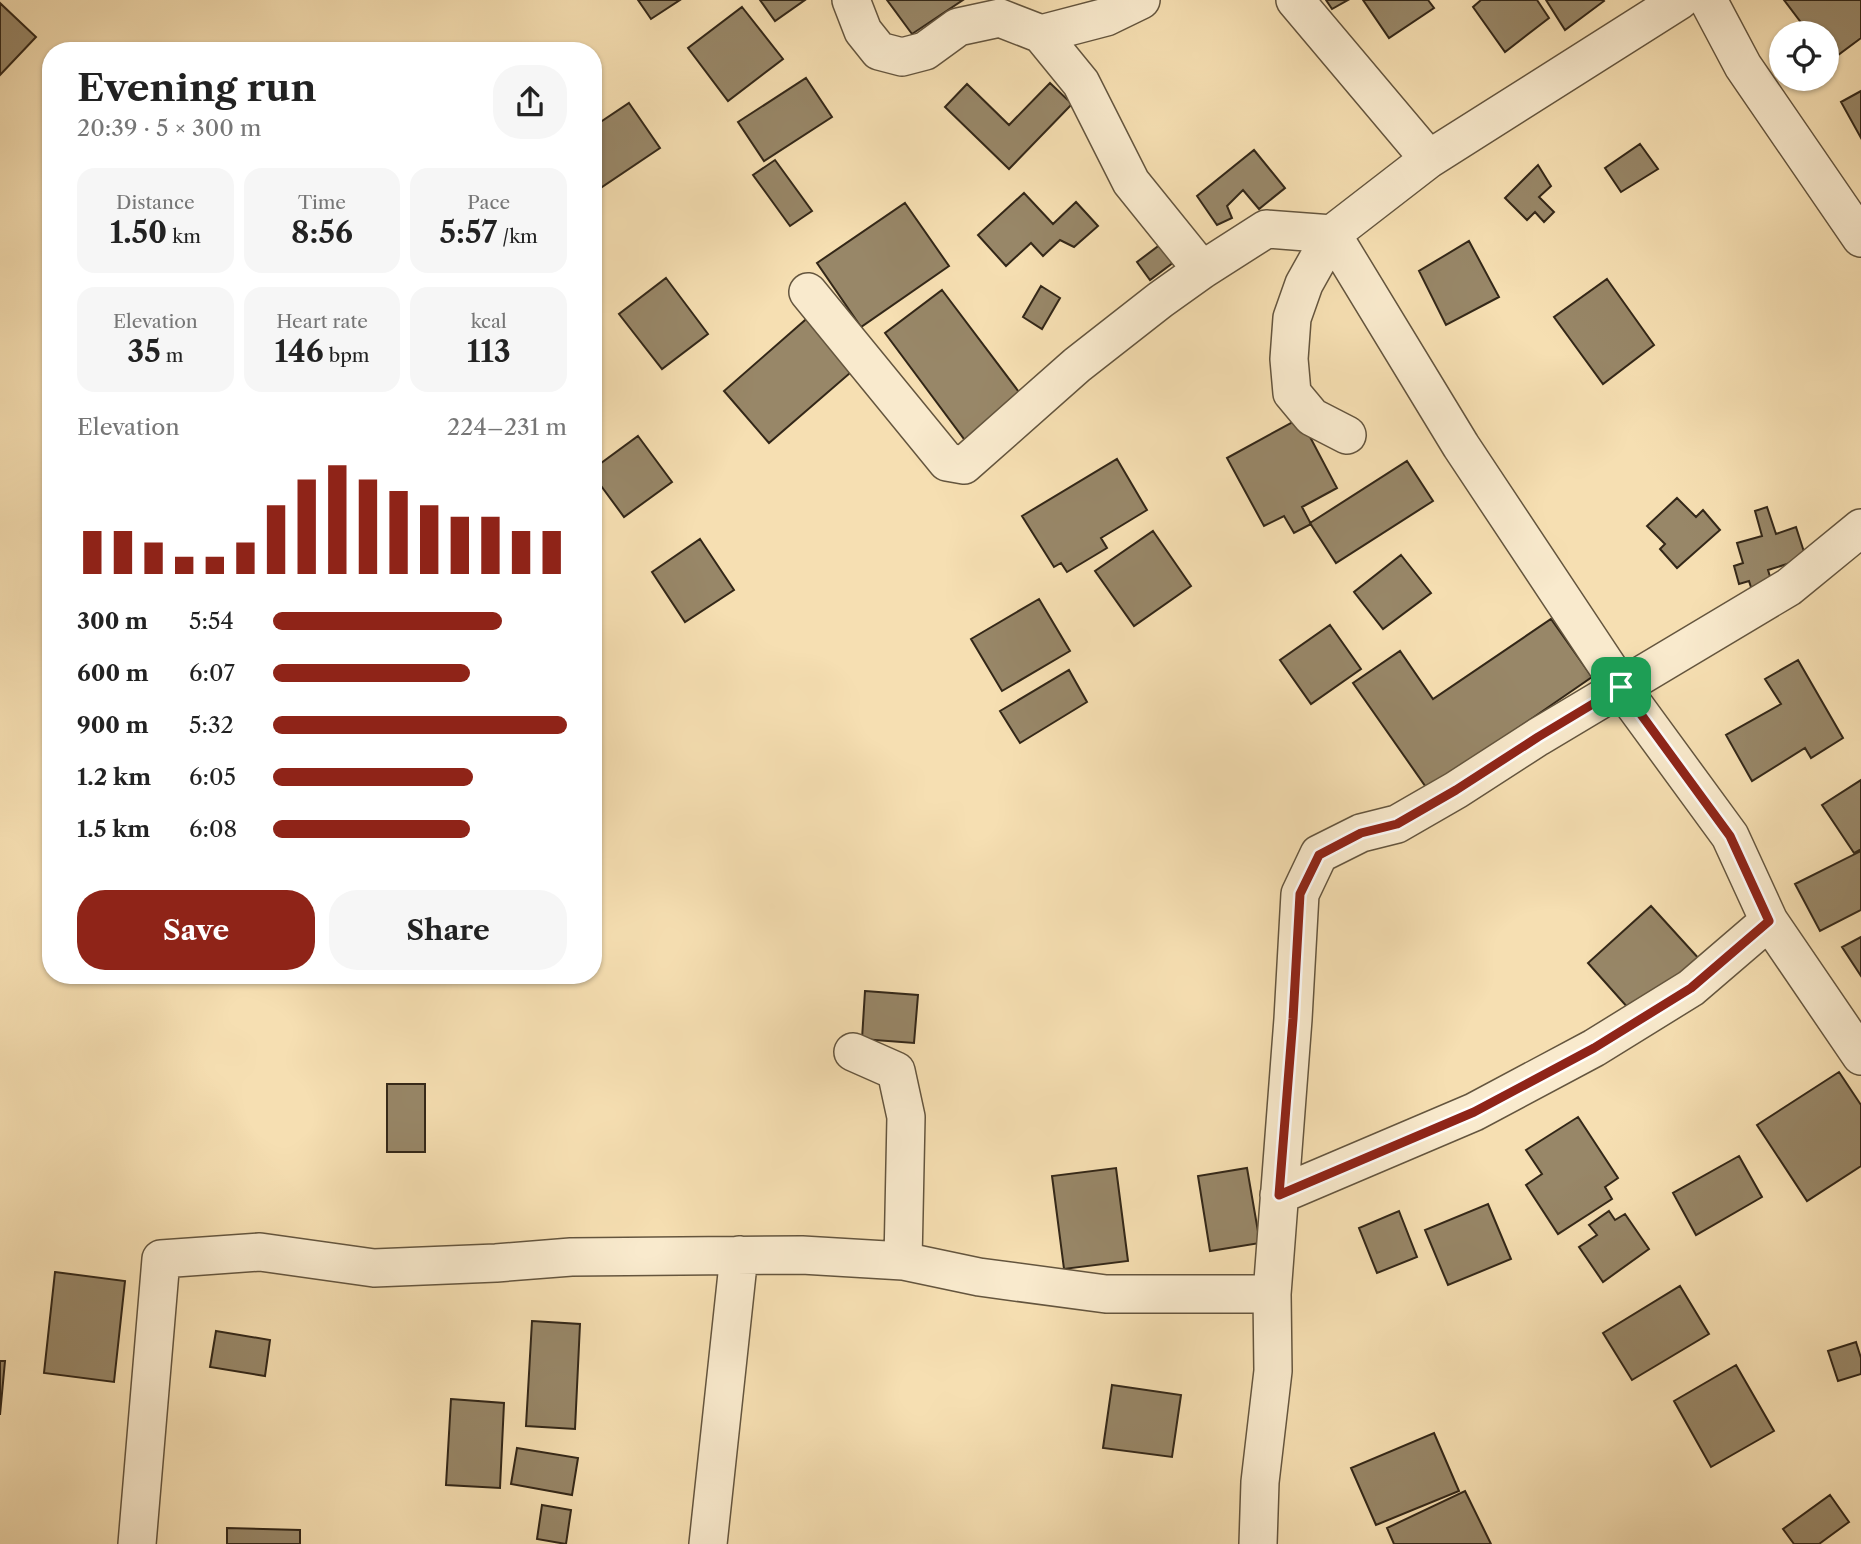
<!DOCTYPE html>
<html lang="en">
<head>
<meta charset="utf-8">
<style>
	body { margin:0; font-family:"Libre Caslon Text",serif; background:#f6f6f6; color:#222; height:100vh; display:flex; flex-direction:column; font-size:26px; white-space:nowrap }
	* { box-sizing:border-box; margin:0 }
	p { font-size:23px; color:#767676 }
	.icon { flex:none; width:38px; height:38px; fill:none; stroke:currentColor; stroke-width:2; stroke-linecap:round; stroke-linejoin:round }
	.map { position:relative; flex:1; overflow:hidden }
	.details { position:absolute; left:42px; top:42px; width:560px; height:942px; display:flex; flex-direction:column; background:#fff; border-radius:28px; box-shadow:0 2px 5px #0004 }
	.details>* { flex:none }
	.controls { position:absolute; left:1769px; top:21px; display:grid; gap:14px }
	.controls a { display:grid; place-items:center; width:70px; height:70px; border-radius:50%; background:#fff; box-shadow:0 2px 5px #0004; font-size:35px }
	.pin { position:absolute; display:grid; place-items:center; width:60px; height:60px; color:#fff; margin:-30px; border-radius:14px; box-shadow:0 4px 10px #0006 }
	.round { display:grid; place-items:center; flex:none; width:74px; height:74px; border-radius:28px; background:#f6f6f6 }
	.head { display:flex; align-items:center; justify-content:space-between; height:119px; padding:0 35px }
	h1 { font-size:38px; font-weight:700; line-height:52px }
	.figures { display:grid; grid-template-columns:repeat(3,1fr); gap:10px; height:119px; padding:7px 35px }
	.figures div { display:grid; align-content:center; border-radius:18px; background:#f6f6f6; text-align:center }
	.figures b { font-size:30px; font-weight:700 }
	.figures small { font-size:19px; font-weight:400 }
	.figures p { font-size:19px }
	.chart { height:196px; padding:14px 35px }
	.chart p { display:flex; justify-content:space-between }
	.chart svg { width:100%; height:126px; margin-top:7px; stroke:#8f2418; stroke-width:6 }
	.action { display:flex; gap:14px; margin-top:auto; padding:14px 35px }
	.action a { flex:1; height:80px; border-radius:28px; background:#8f2418; color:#fff; font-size:28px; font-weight:700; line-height:80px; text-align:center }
	.action a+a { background:#f6f6f6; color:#222 }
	ul { padding:0 35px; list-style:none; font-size:23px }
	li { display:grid; grid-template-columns:112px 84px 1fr; align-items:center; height:52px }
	li i { height:18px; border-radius:9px; background:#8f2418 }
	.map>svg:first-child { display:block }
	.building { fill:#988768; stroke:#332718; stroke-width:2 }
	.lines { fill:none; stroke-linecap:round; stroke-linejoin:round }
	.minor-casing { stroke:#64553e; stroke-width:40 }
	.minor { stroke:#f9eacd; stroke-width:37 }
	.route-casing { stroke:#fff; stroke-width:14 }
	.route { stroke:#8f2418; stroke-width:9 }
</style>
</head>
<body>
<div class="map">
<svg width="1861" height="1544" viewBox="0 0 1861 1544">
	<rect width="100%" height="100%" fill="#f6dfb2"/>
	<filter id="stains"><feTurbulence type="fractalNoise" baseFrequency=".00286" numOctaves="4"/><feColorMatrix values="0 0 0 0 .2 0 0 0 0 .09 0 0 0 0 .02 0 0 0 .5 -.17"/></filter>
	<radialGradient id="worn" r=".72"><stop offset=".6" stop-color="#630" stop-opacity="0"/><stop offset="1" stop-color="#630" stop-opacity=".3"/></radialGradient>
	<path class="building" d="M 638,0 L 680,0 L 651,19 Z
		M 760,0 L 805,0 L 775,21 Z
		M 887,0 L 963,0 L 912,34 Z
		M 1326,0 L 1348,0 L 1332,9 Z
		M 1363,0 L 1428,0 L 1434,8 L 1389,38 Z
		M 1481,0 L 1537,0 L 1549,18 L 1505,52 L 1473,7 Z
		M 1546,0 L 1603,0 L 1604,1 L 1565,30 Z
		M 1784,0 L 1861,0 L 1861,38 L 1830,61 L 1827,57 L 1827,33 L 1809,33 Z
		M 0,3 L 36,37 L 0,75 Z
		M 742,7 L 783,59 L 728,101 L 688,48 Z
		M 806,78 L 832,117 L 764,161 L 738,122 Z
		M 1050,83 L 1072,104 L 1009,169 L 945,107 L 967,84 L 1009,125 Z
		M 1861,91 L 1861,138 L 1841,102 Z
		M 629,103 L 660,148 L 593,193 L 593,127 Z
		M 1640,144 L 1658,169 L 1621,192 L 1605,168 Z
		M 1254,150 L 1285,188 L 1259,209 L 1243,190 L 1227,206 L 1232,218 L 1217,225 L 1197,196 Z
		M 775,160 L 812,211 L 790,226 L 753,175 Z
		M 1538,165 L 1551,186 L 1539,197 L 1554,212 L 1544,222 L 1535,212 L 1527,220 L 1505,198 Z
		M 1024,193 L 1053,224 L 1076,202 L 1098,226 L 1074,247 L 1060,240 L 1043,256 L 1031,243 L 1006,266 L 978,235 Z
		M 905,203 L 949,266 L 861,327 L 817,263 Z
		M 1469,241 L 1499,297 L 1446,325 L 1419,271 Z
		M 1161,244 L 1174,262 L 1150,280 L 1137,262 Z
		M 666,278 L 708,334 L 662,369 L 619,314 Z
		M 1607,279 L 1654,345 L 1603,384 L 1554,317 Z
		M 1041,286 L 1060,298 L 1042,329 L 1023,317 Z
		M 942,290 L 1028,404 L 970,447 L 885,333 Z
		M 812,314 L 857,367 L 769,443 L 724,391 Z
		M 1300,418 L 1337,488 L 1302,507 L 1311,524 L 1294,533 L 1284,516 L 1264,526 L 1227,458 Z
		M 638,436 L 672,482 L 624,517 L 593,475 L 593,469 Z
		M 1117,459 L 1147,510 L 1101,538 L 1107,548 L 1067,572 L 1061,563 L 1054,567 L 1022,516 Z
		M 1407,461 L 1433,501 L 1336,563 L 1310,523 Z
		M 1677,498 L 1696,517 L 1703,510 L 1720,530 L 1677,568 L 1660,549 L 1665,544 L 1647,526 Z
		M 1767,507 L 1776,534 L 1796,527 L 1806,558 L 1768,570 L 1775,593 L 1755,600 L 1749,581 L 1739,584 L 1734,566 L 1743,563 L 1737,543 L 1762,536 L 1755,511 Z
		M 1153,531 L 1191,586 L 1134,626 L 1095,571 Z
		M 700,539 L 734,590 L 685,622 L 652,572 Z
		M 1401,555 L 1431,593 L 1383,629 L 1354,592 Z
		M 1039,599 L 1070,651 L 1002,691 L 971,639 Z
		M 1551,619 L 1592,677 L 1428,790 L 1353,683 L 1400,651 L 1433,699 Z
		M 1330,625 L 1361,669 L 1311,704 L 1280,660 Z
		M 1798,660 L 1843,738 L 1811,758 L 1805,748 L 1752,781 L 1726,735 L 1781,704 L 1765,679 Z
		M 1069,670 L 1087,702 L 1020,743 L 1000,711 Z
		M 1861,780 L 1861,849 L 1854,853 L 1822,805 Z
		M 1861,851 L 1861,910 L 1820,931 L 1795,884 Z
		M 1651,906 L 1701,961 L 1637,1018 L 1588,963 Z
		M 1861,937 L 1861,976 L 1842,947 Z
		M 865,991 L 918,995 L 914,1043 L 862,1039 Z
		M 1839,1072 L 1861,1105 L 1861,1166 L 1807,1201 L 1757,1125 Z
		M 387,1084 L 425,1084 L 425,1152 L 387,1152 Z
		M 1578,1117 L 1618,1178 L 1605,1187 L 1612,1199 L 1558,1234 L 1526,1185 L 1542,1174 L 1526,1150 Z
		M 1739,1156 L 1762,1197 L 1696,1235 L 1673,1193 Z
		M 1116,1168 L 1128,1261 L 1064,1269 L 1052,1176 Z
		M 1247,1168 L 1260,1243 L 1210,1251 L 1198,1176 Z
		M 1488,1204 L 1511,1259 L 1448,1285 L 1425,1230 Z
		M 1399,1211 L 1417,1257 L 1377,1273 L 1359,1228 Z
		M 1609,1211 L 1615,1220 L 1625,1214 L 1649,1249 L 1603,1282 L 1579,1247 L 1597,1235 L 1589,1225 Z
		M 55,1272 L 125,1281 L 114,1382 L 44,1373 Z
		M 1680,1286 L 1709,1334 L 1632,1380 L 1603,1333 Z
		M 532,1321 L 580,1324 L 575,1429 L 526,1426 Z
		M 216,1331 L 270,1340 L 265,1376 L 210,1367 Z
		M 1856,1342 L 1861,1358 L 1861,1374 L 1838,1381 L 1828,1351 Z
		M 0,1361 L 5,1361 L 0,1415 Z
		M 1736,1365 L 1774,1431 L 1711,1467 L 1674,1401 Z
		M 1112,1385 L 1181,1395 L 1172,1457 L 1103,1448 Z
		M 451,1399 L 504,1403 L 500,1488 L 446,1485 Z
		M 1434,1433 L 1459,1491 L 1376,1525 L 1351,1468 Z
		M 517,1448 L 578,1458 L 572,1495 L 511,1484 Z
		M 1465,1491 L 1491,1544 L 1394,1544 L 1387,1528 Z
		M 1830,1495 L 1849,1522 L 1819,1544 L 1794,1544 L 1783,1529 Z
		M 542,1505 L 571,1510 L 566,1544 L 537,1539 Z
		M 227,1528 L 300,1530 L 300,1544 L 227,1544 Z"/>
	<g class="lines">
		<defs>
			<path id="minor" d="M 851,0 L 863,31 L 879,51 L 902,57 L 925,51 L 958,27 L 1000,18 L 1041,34 L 1081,83 L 1131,182 L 1202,270
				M 1295,0 L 1429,159
				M 1708,0 L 1743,66 L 1861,238
				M 1041,34 L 1106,17 L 1141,0
				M 808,292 L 947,462 L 964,465 L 1077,365 L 1160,300 L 1202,270 L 1266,229 L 1332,234 L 1429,159 L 1680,0
				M 1347,435 L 1312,417 L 1292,393 L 1289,359 L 1292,318 L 1304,284 L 1332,234 L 1461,446 L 1621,687 L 1730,836 L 1769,921 L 1861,1056
				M 853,1052 L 896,1071 L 906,1117 L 903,1261
				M 1279,1195 L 1474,1112 L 1594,1048 L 1691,988 L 1769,921
				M 1272,1294 L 1293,1019 L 1300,894 L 1319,854 L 1361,833 L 1397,824 L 1456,790 L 1538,737 L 1789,587 L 1861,528
				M 137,1544 L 161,1259 L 260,1252 L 374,1268 L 496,1263 L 571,1257 L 802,1255 L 903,1261 L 979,1277 L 1106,1294 L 1272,1294 L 1273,1371 L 1260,1482 L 1258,1544
				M 708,1544 L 739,1255"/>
		</defs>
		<use href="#minor" class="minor-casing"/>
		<use href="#minor" class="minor"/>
	</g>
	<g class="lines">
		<defs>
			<path id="route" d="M 1621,687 L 1730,836 L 1769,921 L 1691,988 L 1594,1048 L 1474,1112 L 1279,1195 L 1293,1019 L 1300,894 L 1319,855 L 1361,833 L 1397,824 L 1456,790 L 1538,737 Z"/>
		</defs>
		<use href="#route" class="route-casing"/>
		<use href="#route" class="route"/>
	</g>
	<rect width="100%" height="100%" filter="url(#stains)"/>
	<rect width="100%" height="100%" fill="url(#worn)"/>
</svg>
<div class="controls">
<a><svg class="icon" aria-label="locate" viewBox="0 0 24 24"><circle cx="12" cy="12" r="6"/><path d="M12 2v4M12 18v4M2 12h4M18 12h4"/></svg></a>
</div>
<div class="pin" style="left:1621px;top:687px;background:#1e9e55"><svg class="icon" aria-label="arrive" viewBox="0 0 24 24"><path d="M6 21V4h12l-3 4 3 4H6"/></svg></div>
<section class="details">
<div class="head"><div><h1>Evening run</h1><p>20:39 · 5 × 300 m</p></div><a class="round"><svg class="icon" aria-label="share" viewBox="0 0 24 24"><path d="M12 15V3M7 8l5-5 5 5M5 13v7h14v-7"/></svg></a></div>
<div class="figures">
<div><p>Distance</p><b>1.50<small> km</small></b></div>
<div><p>Time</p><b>8:56</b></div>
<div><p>Pace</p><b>5:57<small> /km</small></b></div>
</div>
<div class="figures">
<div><p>Elevation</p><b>35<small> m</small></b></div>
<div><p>Heart rate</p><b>146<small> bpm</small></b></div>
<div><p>kcal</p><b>113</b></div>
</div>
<div class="chart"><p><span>Elevation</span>224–231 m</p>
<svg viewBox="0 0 160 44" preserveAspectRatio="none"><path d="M5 44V29M15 44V29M25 44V33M35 44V38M45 44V38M55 44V33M65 44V20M75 44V11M85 44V6M95 44V11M105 44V15M115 44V20M125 44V24M135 44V24M145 44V29M155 44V29"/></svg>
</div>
<ul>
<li><b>300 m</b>5:54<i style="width:78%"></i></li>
<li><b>600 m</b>6:07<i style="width:67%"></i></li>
<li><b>900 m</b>5:32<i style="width:100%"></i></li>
<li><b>1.2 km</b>6:05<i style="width:68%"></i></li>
<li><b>1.5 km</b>6:08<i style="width:67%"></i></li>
</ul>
<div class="action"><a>Save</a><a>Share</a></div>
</section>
</div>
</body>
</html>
